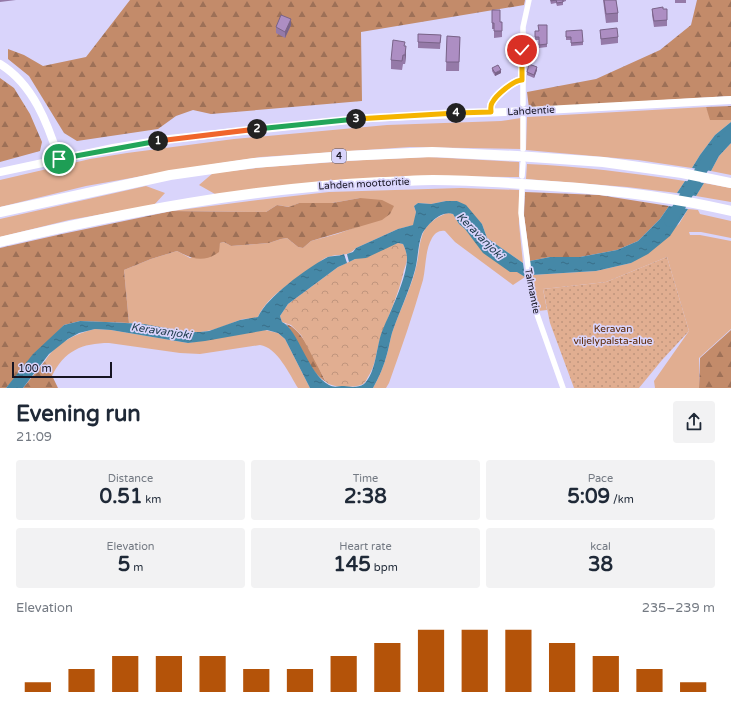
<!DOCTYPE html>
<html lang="en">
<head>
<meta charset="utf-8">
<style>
	body { margin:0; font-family:"Varela Round",sans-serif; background:#f2f2f3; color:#1f2937; height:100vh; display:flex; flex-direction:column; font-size:15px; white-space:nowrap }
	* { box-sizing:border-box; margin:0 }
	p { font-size:13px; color:#747a83 }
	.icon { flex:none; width:22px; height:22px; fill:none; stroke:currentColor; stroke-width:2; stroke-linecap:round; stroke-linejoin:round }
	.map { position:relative; height:388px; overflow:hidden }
	.drawer { display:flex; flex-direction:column; background:#fff; flex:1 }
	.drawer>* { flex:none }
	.scale { position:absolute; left:12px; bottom:10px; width:100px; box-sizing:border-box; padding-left:4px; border:2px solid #161422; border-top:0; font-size:11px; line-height:14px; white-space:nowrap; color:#161422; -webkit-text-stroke:3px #d9d4fb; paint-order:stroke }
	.pin { position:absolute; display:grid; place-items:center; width:34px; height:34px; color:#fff; margin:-17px; border:2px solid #fff; border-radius:50%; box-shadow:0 1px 4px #0007 }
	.km { position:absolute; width:20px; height:20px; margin:-10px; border-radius:50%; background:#222; color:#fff; font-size:11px; line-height:20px; text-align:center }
	.round { display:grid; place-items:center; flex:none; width:42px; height:42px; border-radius:4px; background:#f2f2f3 }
	.head { display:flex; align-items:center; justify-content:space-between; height:68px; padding:0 16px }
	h1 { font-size:22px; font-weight:700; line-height:30px }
	.figures { display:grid; grid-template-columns:repeat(3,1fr); gap:6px; height:68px; padding:4px 16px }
	.figures div { display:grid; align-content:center; border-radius:4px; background:#f2f2f3; text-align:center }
	.figures b { font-size:20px; font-weight:700 }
	.figures small { font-size:11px; font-weight:400 }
	.figures p { font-size:11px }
	.chart { height:112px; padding:8px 16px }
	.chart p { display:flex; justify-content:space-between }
	.chart svg { width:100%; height:72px; margin-top:4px; stroke:#b45309; stroke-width:6 }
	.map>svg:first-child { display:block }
	.grass { fill:#e1ae91 }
	.forest { fill:url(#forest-firs) }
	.park { fill:url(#park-crowns) }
	.garden { fill:url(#garden-dots) }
	.water { fill:url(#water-ripples) }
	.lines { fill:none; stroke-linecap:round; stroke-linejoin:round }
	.river { stroke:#4588a7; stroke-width:12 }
	.minor { stroke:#fff; stroke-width:5.5 }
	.secondary { stroke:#fff; stroke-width:8 }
	.motorway { stroke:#fff; stroke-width:10 }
	.wall { fill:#957aa8 }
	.shaded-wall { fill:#796388 }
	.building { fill:#ad8ec3; stroke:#796388 }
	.split-1-casing { stroke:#fff; stroke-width:8 }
	.split-2-casing { stroke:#fff; stroke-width:8 }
	.split-3-casing { stroke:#fff; stroke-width:8 }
	.split-4-casing { stroke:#fff; stroke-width:8 }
	.split-5-casing { stroke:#fff; stroke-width:8 }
	.split-1 { stroke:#22a559; stroke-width:5 }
	.split-2 { stroke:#f0652b; stroke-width:5 }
	.split-3 { stroke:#22a559; stroke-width:5 }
	.split-4 { stroke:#f5b400; stroke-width:5 }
	.split-5 { stroke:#f5b400; stroke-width:5 }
	.labels { text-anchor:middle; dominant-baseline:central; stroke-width:3.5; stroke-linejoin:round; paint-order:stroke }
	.shield { fill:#d9d4fb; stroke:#504e63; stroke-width:1 }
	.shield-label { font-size:9px; font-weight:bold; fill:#161422 }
	.street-label { font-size:10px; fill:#161422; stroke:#d9d4fb }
	.park-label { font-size:10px; fill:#5a2600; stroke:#d9d4fb }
	.water-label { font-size:11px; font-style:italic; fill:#193847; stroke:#d9d4fb }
</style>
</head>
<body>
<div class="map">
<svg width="731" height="388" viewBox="0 0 731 388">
	<defs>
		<pattern id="forest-firs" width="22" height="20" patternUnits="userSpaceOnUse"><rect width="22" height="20" fill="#c38b6a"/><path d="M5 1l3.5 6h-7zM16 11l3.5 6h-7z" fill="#9d7057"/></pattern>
		<pattern id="park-crowns" width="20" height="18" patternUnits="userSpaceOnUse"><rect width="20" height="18" fill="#e1ae91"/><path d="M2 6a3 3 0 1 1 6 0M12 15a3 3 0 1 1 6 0" fill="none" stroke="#c0957d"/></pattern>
		<pattern id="garden-dots" width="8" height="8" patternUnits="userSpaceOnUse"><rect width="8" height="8" fill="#e1ae91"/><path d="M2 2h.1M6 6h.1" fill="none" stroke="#c0957d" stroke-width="1.8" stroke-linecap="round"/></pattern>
		<pattern id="water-ripples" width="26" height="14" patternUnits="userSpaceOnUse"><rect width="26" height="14" fill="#4588a7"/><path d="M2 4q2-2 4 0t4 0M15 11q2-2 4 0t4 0" fill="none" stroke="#396e88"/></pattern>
	</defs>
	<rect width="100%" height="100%" fill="#d9d4fb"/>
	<path class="grass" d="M 706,107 L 711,119 L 731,120 L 731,122 L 715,135 L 700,155 L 692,168 L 638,160 L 526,150 L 527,117 Z
		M 521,118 L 521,149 L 410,147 L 261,157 L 182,169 L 86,186 L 0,207 L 0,180 L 90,159 L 127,153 L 234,139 L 387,125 L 501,121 Z
		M 731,143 L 731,175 L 711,171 L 719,156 Z
		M 429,157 L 519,162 L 519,177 L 426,176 L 215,194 L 199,185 L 213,173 L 266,167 L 363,160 Z
		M 527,164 C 580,166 632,173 685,181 L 677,193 L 627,187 L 526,179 Z
		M 704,183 L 731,188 L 731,202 L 696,196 Z
		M 146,186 L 165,193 L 154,205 L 69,220 L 0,237 L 0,219 Z
		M 461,188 L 519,190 L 519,224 L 523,263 L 487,238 L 482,224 L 457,201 L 446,201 L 431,204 L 418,203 L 414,206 L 416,212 L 414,225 L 398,229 L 356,248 C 347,258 338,253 328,257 C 323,258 319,263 315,266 C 297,278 267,296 258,317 C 253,319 248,318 243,319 C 222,326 210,334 187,332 C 167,330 148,325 129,323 L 124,270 L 151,259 L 177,251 L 190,258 L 219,246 L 220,243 L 224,242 L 231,246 L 269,243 L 281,239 L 287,238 L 298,247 L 303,248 L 311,241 L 337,234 L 362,225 L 360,198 L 332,203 L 299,203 L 290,207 L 277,205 L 266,212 L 172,211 L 258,200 L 329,192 Z
		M 688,209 L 698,210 L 700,214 L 731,221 L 731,238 L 701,232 L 689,232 L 690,235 L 700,235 L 731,241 L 731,329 L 699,358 L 699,388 L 655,388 L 654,381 L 689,331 L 667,257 L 606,282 L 543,289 L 547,310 L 538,311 L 531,275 L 596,271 L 631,263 L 679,224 Z
		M 449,213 L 453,214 L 459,224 L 465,229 L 474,240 L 525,277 L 513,285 L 455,242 L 445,231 C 439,230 435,233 432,238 C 425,250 426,267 423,280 C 413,315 401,349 389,383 L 386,388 L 373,388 C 379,377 384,366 387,354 C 389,347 390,340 392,333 C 400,309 412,287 417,263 C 419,254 419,244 422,236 C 425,225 438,215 449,213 Z
		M 95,329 L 111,330 L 188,343 L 265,330 L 278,333 L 285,339 L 310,388 L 298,388 C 290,375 277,347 260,345 L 200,354 L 180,353 L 109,343 C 82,343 64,351 52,376 L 45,361 C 56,343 75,334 95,329 Z"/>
	<path class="forest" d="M 130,0 L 525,0 L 524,5 L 361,32 L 362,101 L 211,114 L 193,110 L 176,116 L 158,129 L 77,141 L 64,133 L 29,76 L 8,59 L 8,49 L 24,55 L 43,66 L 86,57 Z
		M 697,0 L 731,0 L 731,96 L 529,108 L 527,92 L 596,79 L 660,50 L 691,25 Z
		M 0,78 L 14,88 L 30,114 L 42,142 L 40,151 L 0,162 Z
		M 731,106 L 731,120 L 710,120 L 706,107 Z
		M 525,192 L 599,195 L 669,206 L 660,219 L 638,241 L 617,250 L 580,257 L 550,257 L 530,261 L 524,215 Z
		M 360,198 L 382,200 L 394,206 L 390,214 L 382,220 L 311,241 L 303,248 L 298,247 L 287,238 L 281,239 L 269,243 L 231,246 L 224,242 L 220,243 L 219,252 C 204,263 192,259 177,251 L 151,259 L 124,270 L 129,323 L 80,321 L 64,325 L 6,388 L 0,388 L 0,248 L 62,234 L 172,211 L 266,212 L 277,205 L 289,207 L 299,203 L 332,203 Z
		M 286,324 C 304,329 318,367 326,382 C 307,370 300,342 286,324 Z
		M 731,330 L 731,388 L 699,388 L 700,358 Z
		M 45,361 L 58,388 L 23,388 Z"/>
	<path class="park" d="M 398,243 L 403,244 C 405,248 407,253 407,258 C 407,262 405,267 404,270 C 399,294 388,316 380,339 C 376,352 376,365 368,377 C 367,379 365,383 363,384 C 357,388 332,388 326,382 L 301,335 L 291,325 L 282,322 L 280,316 L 288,304 L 338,267 L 355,259 Z"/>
	<path class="garden" d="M 667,257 L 689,331 L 662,360 L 639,388 L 574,388 L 550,323 L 543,289 L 606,282 Z"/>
	<path class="water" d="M 731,122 L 731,143 L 719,156 L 711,171 L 692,168 L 700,155 L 715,135 Z
		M 685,181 L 704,183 L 696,196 L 677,193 Z
		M 446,201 L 457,201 L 466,205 L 482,224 L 487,238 L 523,263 L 525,277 L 517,272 L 510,272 L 483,253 L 465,229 L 459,224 L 453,214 C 441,210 428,224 422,234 C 418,244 418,259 415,270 C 409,292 399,312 392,333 C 390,340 389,347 387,354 C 384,366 379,377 373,388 L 310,388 L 285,339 L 278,333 L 267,330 L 205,341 L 188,343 L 111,330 L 95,329 L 79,333 L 68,339 L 49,354 L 23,388 L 6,388 L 33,354 L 64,325 L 80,321 L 106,322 L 144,324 L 186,332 L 200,332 L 209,331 L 240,320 L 258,317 C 267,297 306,269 326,258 C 331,255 338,257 344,254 L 347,263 L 338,267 L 288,304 L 280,316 L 282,322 C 298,329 308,374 329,385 C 334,388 338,386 344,386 C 350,387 358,388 364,384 C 374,375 376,354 379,342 C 381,332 386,322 390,313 C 396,299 407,274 407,258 C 407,254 405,248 403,244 L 398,243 L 366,258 L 355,259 L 349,262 L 347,254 L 353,252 L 356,248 L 398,229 L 413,225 L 416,212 L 414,206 L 418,203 L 431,204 Z
		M 669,206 L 688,209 L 670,236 L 648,254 L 631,263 L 596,271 L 531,275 L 530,261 L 550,257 L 580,257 L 617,250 L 638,241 L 660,219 Z"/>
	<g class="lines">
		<path class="river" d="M 670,221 C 690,192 704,157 731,134"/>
		<path class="minor" d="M 523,104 L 523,27 L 529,0
			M 523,149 L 523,118
			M 522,176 L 523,163
			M 522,190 L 521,213 L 533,303 L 563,388"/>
		<path class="secondary" d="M 0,64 C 33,84 48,124 59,159
			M 491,112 C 491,109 490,106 492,103 C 496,95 514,80 522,80
			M 0,172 L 113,148 L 169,139 L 368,118 L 527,111 L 731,100"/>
		<path class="motorway" d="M 0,212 L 170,175 L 254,163 L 345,156 L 432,152 L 517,156 L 603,162 L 682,173 L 731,183
			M 0,242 C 125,212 252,188 381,182 C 398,182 415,180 433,180 C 472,180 512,183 551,186 C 612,190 672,197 731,211"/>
	</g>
	<path class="wall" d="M 0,0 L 16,0 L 0,2 Z
		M 550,0 L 566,0 L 566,1 L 563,2 L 563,5 L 557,6 L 556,3 L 551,4 Z
		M 603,0 L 616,0 L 618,13 L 618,22 L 606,23 Z
		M 675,0 L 686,0 L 686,3 L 675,3 Z
		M 652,9 L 663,9 L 667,20 L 667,26 L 654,27 L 652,15 Z
		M 492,10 L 500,22 L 502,22 L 502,37 L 494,38 L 494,29 L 492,29 Z
		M 291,25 L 285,38 L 276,33 L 276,27 Z
		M 547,25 L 547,47 L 539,48 L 539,40 L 535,40 L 535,31 L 538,31 Z
		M 600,30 L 618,37 L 618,43 L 601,45 Z
		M 566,31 L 583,42 L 583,45 L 571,46 L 571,40 L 566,40 Z
		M 418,34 L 441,35 L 440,49 L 418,48 Z
		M 447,36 L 460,37 L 459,71 L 446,71 Z
		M 405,46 L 406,55 L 405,64 L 403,64 L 402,70 L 391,69 L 391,60 Z
		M 492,68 L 501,73 L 495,76 L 492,71 Z
		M 537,70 L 534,78 L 527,75 L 527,72 Z"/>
	<path class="shaded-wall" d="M 291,19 L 291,25 L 285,38 L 285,32 Z
		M 406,46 L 406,55 L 405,64 L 405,55 Z
		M 537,67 L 537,70 L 534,78 L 534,75 Z
		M 501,70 L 501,73 L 495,76 L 495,73 Z"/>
	<path class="building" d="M 551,0 L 563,0 L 563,2 L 557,3 L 556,0 L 551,1 Z
		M 604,0 L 616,0 L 618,13 L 606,14 Z
		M 663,7 L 663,9 L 667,9 L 667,20 L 654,21 L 652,9 Z
		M 492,10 L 500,10 L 500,22 L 502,22 L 502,31 L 494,31 L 494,23 L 492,23 Z
		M 281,15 L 291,19 L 285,32 L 276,27 Z
		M 538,25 L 547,25 L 547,44 L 539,45 L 539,37 L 535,37 L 535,31 L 539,31 Z
		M 617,28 L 618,37 L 601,39 L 600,30 Z
		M 582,30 L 583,42 L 571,43 L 571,37 L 566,37 L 566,31 Z
		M 418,34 L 441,35 L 440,43 L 418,42 Z
		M 447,36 L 460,37 L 459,62 L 446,62 Z
		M 393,40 L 405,42 L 404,46 L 406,46 L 405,55 L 403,55 L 402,61 L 391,60 Z
		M 529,64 L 537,67 L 534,75 L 527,72 Z
		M 498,65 L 501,70 L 495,73 L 492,68 Z"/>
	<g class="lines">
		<defs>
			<path id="split-1" d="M 59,159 L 158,141"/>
			<path id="split-2" d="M 158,141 L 257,129"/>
			<path id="split-3" d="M 257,129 L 356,119"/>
			<path id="split-4" d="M 356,119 L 456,113"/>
			<path id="split-5" d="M 456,113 L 491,112 C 491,109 490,106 492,103 C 496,95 514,80 522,80 L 522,50"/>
		</defs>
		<use href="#split-1" class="split-1-casing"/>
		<use href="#split-2" class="split-2-casing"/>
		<use href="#split-3" class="split-3-casing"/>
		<use href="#split-4" class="split-4-casing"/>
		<use href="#split-5" class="split-5-casing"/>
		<use href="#split-1" class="split-1"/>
		<use href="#split-2" class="split-2"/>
		<use href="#split-3" class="split-3"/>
		<use href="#split-4" class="split-4"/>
		<use href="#split-5" class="split-5"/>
	</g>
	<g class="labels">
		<rect class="shield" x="332" y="149" width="14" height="14" rx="3"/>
		<g class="shield-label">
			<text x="339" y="156">4</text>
		</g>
		<g class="street-label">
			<text transform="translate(531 111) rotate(-3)">Lahdentie</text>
			<text transform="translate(364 184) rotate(-3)">Lahden moottoritie</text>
			<text transform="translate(532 291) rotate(79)">Talmantie</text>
		</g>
		<g class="park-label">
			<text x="613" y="329">Keravan<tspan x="613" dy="12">viljelypalsta-alue</tspan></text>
		</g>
		<g class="water-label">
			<text transform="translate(480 236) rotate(45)">Keravanjoki</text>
			<text transform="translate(161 331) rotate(8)">Keravanjoki</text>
		</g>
	</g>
</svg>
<div class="scale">100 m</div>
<div class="pin" style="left:59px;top:159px;background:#1e9e55"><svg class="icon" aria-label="arrive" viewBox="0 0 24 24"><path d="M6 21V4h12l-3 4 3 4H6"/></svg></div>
<div class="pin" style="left:522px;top:50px;background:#d93025"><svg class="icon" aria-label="check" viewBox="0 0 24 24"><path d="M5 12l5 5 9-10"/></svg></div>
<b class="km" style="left:158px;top:141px">1</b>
<b class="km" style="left:257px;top:129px">2</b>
<b class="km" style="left:356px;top:119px">3</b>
<b class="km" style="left:456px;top:113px">4</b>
</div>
<section class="drawer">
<div class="head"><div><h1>Evening run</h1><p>21:09</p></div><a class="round"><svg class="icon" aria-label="share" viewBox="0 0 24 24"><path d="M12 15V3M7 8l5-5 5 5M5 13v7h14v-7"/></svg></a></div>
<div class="figures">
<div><p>Distance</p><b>0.51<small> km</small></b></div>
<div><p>Time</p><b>2:38</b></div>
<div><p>Pace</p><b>5:09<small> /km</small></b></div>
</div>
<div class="figures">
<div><p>Elevation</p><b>5<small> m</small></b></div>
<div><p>Heart rate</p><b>145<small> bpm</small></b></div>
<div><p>kcal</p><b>38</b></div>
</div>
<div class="chart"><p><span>Elevation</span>235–239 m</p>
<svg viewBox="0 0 160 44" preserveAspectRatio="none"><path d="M5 44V38M15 44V30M25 44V22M35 44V22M45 44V22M55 44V30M65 44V30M75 44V22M85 44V14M95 44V6M105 44V6M115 44V6M125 44V14M135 44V22M145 44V30M155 44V38"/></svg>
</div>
</section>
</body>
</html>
